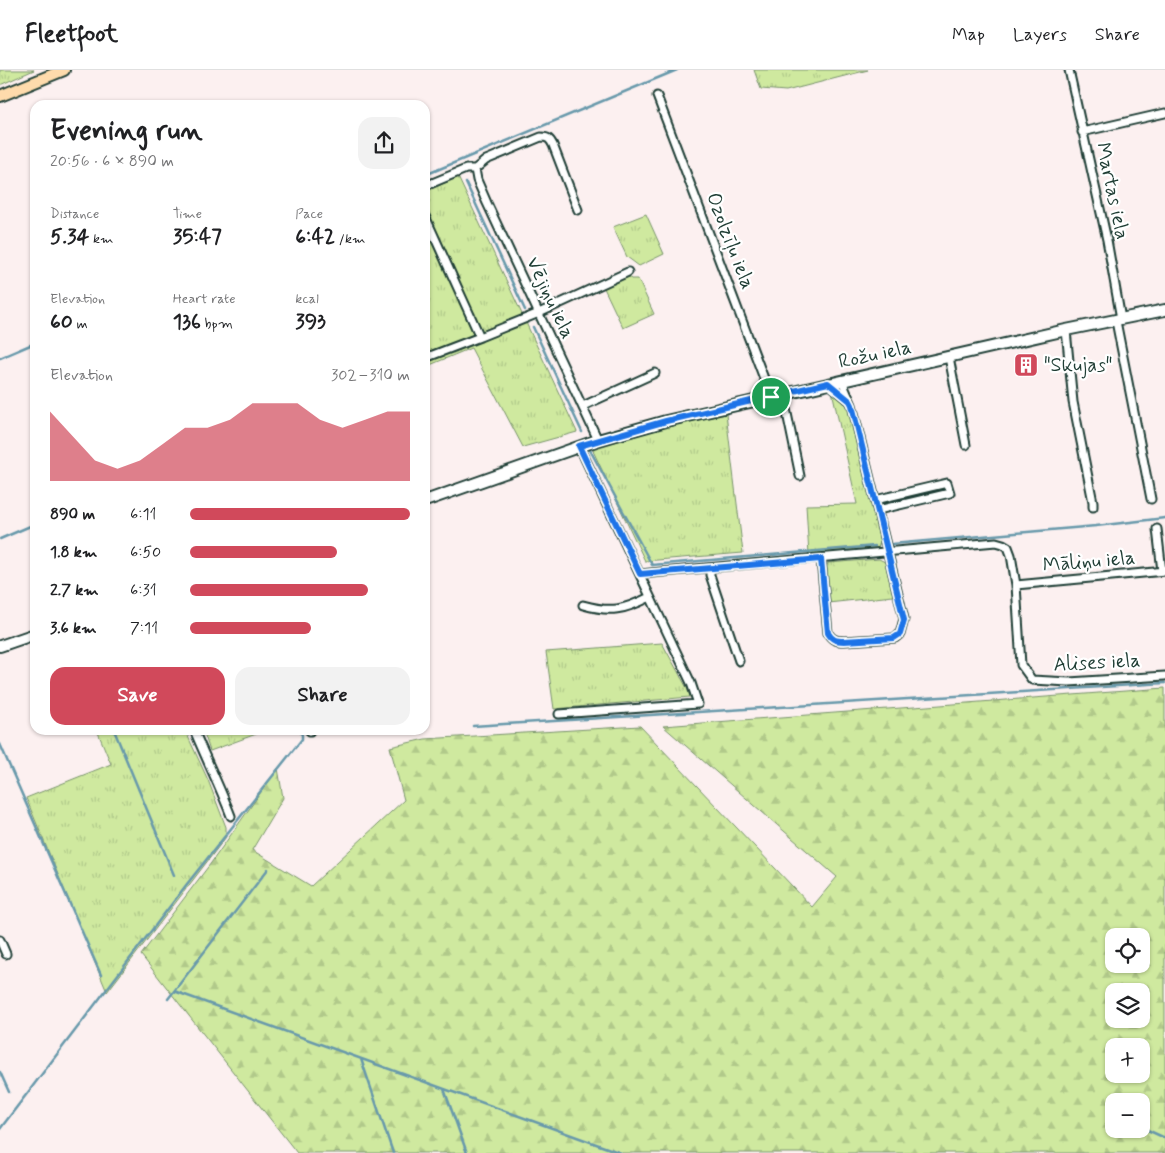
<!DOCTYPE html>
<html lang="en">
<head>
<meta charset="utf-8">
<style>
	body { margin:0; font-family:Mynerve,sans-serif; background:#f2f2f2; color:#202124; height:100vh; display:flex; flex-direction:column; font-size:19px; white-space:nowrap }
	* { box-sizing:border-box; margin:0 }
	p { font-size:16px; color:#757577 }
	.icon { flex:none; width:28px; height:28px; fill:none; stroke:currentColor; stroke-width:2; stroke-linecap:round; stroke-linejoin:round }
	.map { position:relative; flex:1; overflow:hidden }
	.panel { position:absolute; left:30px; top:30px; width:400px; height:635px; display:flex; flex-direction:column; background:#fff; border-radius:15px; box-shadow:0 1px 4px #0004 }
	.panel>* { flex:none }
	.buttons { position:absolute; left:1105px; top:858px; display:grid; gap:10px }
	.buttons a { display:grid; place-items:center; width:45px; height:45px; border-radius:10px; background:#fff; box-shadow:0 1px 4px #0004; font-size:25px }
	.pin { position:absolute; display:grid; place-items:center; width:42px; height:42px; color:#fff; margin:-21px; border:2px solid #fff; border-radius:50%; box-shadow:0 1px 5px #0007 }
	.round { display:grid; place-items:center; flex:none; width:52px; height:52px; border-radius:15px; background:#f2f2f2 }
	.summary { display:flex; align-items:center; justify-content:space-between; height:85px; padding:0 20px }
	h1 { font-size:28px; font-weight:700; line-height:38px }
	.figures { display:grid; grid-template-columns:repeat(3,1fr); gap:8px; height:85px; padding:5px 20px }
	.figures div { display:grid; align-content:center }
	.figures b { font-size:21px; font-weight:700 }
	.figures small { font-size:14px; font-weight:400 }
	.figures p { font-size:14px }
	.chart { height:140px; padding:10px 20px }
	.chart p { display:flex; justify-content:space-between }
	.chart svg { width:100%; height:90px; margin-top:5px; fill:#d1495b; opacity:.7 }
	.action { display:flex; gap:10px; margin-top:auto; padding:10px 20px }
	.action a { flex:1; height:58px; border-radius:15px; background:#d1495b; color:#fff; font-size:20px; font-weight:700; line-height:58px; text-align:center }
	.action a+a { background:#f2f2f2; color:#202124 }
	ul { padding:0 20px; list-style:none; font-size:16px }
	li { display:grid; grid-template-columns:80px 60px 1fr; align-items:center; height:38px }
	li i { height:12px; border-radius:6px; background:#d1495b }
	header { display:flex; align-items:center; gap:30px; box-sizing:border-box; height:70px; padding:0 25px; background:#fff; border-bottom:1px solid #e0e0e0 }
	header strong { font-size:24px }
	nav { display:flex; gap:28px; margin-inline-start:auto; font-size:18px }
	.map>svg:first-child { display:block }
	.grass { fill:url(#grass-tufts); stroke:#77936a }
	.forest { fill:url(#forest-firs); stroke:#77936a; fill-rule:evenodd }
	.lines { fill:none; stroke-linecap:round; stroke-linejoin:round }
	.stream { stroke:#6899ab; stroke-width:2.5 }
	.street-casing { stroke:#1f3d34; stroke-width:11 }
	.secondary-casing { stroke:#1f3d34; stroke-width:14 }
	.primary-casing { stroke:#1f3d34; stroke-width:14 }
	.street { stroke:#fff; stroke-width:7 }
	.secondary { stroke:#fff; stroke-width:10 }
	.primary { stroke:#fedbac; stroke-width:10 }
	.route-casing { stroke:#fff; stroke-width:10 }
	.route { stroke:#1a73e8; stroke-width:6 }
	.labels { text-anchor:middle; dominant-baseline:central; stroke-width:4.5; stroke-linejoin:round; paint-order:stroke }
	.street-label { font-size:20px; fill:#1f3d34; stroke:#fff }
	.poi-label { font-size:20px; fill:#1f3d34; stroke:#fff; text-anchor:start }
</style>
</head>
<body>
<header>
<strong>Fleetfoot</strong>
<nav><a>Map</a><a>Layers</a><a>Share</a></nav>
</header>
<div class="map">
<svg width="1165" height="1083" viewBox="0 0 1165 1083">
	<defs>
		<pattern id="grass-tufts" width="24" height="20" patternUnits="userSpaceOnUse" patternTransform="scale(1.25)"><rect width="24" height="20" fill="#cfe99f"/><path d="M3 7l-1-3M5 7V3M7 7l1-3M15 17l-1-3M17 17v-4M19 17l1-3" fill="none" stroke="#b1c98a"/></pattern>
		<pattern id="forest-firs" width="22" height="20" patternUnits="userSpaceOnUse" patternTransform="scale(1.25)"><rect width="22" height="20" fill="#cfe99f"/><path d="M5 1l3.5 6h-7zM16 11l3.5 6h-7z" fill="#b1c98a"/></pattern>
	</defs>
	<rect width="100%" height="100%" fill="#fcf0f0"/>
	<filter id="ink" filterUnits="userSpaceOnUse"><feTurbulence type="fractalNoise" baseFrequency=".02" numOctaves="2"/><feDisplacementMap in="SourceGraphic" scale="10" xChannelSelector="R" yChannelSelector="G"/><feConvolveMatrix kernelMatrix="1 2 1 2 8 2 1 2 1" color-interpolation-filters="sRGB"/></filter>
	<g filter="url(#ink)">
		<path class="grass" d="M 0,0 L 34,0 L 0,15 Z
			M 754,0 L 868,0 L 786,21 L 761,19 Z
			M 458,107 L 577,362 L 523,377 L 471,278 L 425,297 L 425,122 Z
			M 646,144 L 664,184 L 639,196 L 627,187 L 613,157 Z
			M 628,206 L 632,209 L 638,209 L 654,244 L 623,258 L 604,218 Z
			M 835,320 L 848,337 L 880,472 L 878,478 L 809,485 L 806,435 L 857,434 L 832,321 Z
			M 726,344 L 743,483 L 645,491 L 594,383 L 593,379 L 660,358 Z
			M 879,489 L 885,492 L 893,526 L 828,533 L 825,499 L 828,493 Z
			M 662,573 L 687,618 L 690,627 L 554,639 L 546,582 Z
			M 97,660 L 185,660 L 208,710 L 226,757 L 226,767 L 107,922 L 26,728 L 111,694 Z
			M 203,660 L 267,660 L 210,681 Z"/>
		<path class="forest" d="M 1165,618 L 1165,1083 L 297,1083 L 141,885 L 211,793 L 278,698 L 283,728 L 252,780 L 311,816 L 404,730 L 390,677 L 425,669 L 640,656 L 812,837 L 837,807 L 663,656 ZM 1114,866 L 1141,866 L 1141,894 L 1114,894 ZM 1114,921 L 1141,921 L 1141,949 L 1114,949 ZM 1114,976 L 1141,976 L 1141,1004 L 1114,1004 ZM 1114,1031 L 1141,1031 L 1141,1059 L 1114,1059 Z"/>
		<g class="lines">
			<path class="stream" d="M 425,105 L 677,0
				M 466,113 L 525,240
				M 533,257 L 582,362
				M 0,288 L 35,273
				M 590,380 L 652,495 L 875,476
				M 0,469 L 35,454
				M 892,474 L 1096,456 L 1165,448
				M 473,656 L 1165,613
				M 114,660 L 174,805
				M 0,674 L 101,905
				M 174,921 L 621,1083
				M 168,929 L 268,799
				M 361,989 L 393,1083
				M 0,1002 L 9,1022
				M 444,1019 L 467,1083
				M 1141,1057 L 1165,1068
				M 0,1059 L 187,814 L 302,669 L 302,665 L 300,660"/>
			<defs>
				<path id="street" d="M 1069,0 L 1107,170 L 1121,249
					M 657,26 L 771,327
					M 1082,62 L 1165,43
					M 475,99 L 477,110 L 487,133 L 598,370
					M 425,116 L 466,99 L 475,99 L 486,90 L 541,67 C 548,67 550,69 553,75 L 578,140
					M 425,146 L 480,267 L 539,243 L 628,202
					M 1116,251 L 1151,429
					M 1066,260 L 1073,332 L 1093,432 L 1093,437
					M 949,287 L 966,375
					M 425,288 L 480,267
					M 828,313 L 850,331
					M 783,324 L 800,406
					M 583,336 L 655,303
					M 875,430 L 947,413 L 950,423 L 878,440
					M 1157,459 L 1162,501
					M 821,489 L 828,563 C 832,570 836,571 844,571 L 895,568 L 900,564 L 904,549 L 852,335 L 845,319 L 843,310
					M 710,498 L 710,505 L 739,591
					M 640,504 L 996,472 L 1003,474 L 1008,477 L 1011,485 L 1016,515 L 1021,595 L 1032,610 L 1069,612 L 1165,606
					M 1016,515 L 1165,501
					M 583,535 C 611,543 624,540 650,527
					M 559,644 L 698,634 L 691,613 L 579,376
					M 194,660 C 206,689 220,717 231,746
					M 309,660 L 310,661
					M 0,870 L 6,884"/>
				<path id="secondary" d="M 425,431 L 598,370 L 666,351 L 1066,260 L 1165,240
					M 0,576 L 35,564"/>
				<path id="primary" d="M 0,26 L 64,0"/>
			</defs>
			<use href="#street" class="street-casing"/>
			<use href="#secondary" class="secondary-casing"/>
			<use href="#primary" class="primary-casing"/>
			<use href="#street" class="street"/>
			<use href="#secondary" class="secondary"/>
			<use href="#primary" class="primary"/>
		</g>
	</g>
	<g class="lines" filter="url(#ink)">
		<defs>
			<path id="route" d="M 828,313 L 850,331 L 852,335 L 904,550 L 900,564 L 894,568 L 844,571 C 836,571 832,570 828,563 L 821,489 L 640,504 L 579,376 L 666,351 Z"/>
		</defs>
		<use href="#route" class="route-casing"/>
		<use href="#route" class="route"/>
	</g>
	<defs>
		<symbol id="building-square" viewBox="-11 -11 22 22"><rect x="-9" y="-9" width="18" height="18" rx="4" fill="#d1495b" stroke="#fff"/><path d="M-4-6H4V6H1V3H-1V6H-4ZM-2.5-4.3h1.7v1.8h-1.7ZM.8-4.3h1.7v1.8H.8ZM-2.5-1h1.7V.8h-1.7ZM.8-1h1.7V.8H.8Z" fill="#fff"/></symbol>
	</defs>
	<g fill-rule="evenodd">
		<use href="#building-square" x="1012" y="281" width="28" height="28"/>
	</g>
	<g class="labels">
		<g class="street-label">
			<text transform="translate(1112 121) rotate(78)">Martas iela</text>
			<text transform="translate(730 171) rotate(69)">Ozolzīļu iela</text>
			<text transform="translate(550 228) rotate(65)">Vējiņu iela</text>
			<text transform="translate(875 285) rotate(-12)">Rožu iela</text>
			<text transform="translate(1089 492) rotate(-5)">Māliņu iela</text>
			<text transform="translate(1097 593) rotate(-3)">Alises iela</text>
		</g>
		<g class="poi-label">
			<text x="1044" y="295">"Skujas"</text>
		</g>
	</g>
</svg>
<div class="buttons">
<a><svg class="icon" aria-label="locate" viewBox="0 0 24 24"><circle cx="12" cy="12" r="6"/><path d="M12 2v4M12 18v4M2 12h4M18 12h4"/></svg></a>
<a><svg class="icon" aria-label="layers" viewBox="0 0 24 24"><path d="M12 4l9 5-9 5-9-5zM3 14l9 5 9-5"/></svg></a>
<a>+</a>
<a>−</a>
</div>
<div class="pin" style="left:771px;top:327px;background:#1e9e55"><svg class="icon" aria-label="arrive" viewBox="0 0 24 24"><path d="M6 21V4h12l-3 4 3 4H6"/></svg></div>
<section class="panel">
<div class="summary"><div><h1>Evening run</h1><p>20:56 · 6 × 890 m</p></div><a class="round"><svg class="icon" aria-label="share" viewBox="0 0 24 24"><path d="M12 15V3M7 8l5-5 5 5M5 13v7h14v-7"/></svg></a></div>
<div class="figures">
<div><p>Distance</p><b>5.34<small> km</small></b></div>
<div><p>Time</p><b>35:47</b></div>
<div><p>Pace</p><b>6:42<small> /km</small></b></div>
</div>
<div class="figures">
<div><p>Elevation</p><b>60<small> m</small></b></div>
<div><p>Heart rate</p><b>136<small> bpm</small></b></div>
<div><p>kcal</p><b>393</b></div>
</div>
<div class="chart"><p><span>Elevation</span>302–310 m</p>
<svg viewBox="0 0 160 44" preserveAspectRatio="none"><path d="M0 44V10L10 22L20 34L30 38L40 34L50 26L60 18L70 18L80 14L90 6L100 6L110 6L120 14L130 18L140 14L150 10L160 10V44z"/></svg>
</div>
<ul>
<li><b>890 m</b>6:11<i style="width:100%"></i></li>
<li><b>1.8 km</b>6:50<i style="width:67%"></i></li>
<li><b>2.7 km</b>6:31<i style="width:81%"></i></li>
<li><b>3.6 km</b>7:11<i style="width:55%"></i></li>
</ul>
<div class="action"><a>Save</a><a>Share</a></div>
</section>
</div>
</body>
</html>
